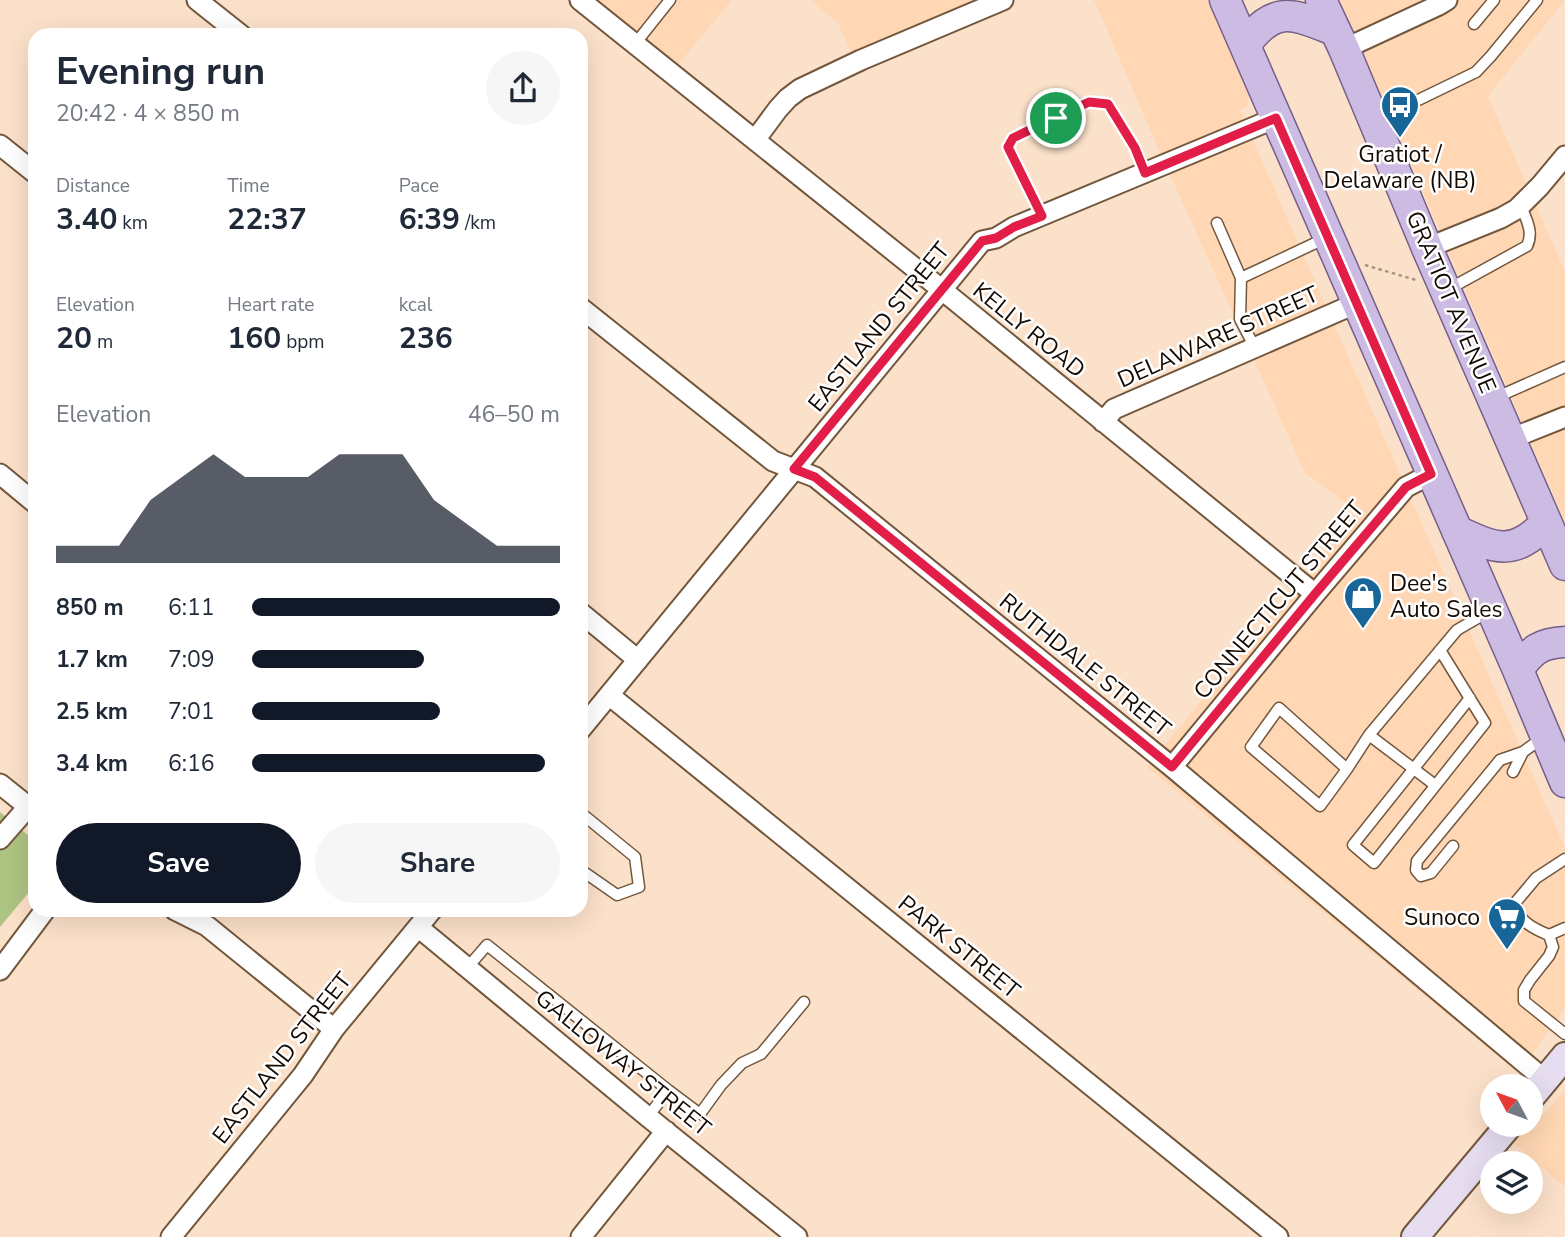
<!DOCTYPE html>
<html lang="en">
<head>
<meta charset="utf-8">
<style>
	body { margin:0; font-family:"Nunito Sans",sans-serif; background:#f6f6f7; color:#1f2937; height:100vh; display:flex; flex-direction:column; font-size:26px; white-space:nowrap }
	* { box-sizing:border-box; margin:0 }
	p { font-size:23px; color:#747a83 }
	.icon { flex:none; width:38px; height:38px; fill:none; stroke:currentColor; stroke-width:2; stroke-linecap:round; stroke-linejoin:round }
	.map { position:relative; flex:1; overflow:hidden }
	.details { position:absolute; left:28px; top:28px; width:560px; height:889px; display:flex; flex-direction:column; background:#fff; border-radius:21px; box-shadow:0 7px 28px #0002 }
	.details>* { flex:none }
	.needle { width:46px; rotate:311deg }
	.tools { position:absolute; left:1480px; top:1074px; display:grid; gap:14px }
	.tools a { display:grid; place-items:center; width:63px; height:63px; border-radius:50%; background:#fff; box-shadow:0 7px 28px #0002; font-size:35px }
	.pin { position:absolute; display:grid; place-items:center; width:60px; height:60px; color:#fff; margin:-30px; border:4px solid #fff; border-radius:50%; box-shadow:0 2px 7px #0007 }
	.round { display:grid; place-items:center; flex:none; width:74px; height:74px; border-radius:37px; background:#f6f6f7 }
	.head { display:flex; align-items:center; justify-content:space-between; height:119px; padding:0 28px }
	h1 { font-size:38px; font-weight:700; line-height:52px }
	.metrics { display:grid; grid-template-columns:repeat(3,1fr); gap:10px; height:119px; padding:7px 28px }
	.metrics div { display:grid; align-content:center }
	.metrics b { font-size:30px; font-weight:700 }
	.metrics small { font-size:19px; font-weight:400 }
	.metrics p { font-size:19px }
	.chart { height:196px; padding:14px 28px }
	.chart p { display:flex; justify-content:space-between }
	.chart svg { width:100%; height:126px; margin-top:7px; fill:#111827; opacity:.7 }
	.cta { display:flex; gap:14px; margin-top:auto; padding:14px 28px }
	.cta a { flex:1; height:80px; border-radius:42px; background:#111827; color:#fff; font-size:28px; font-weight:700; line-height:80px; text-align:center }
	.cta a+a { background:#f6f6f7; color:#1f2937 }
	ul { padding:0 28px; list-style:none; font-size:23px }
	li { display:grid; grid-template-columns:112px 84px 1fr; align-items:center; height:52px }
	li i { height:18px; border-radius:9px; background:#111827 }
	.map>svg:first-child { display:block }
	.built { fill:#ffd7b4 }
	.green { fill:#aec482 }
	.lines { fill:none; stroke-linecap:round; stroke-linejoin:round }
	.lane-casing { stroke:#73573d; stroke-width:13 }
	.street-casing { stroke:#73573d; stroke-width:23 }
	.secondary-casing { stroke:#73573d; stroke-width:30 }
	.primary-casing { stroke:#765f89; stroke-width:33 }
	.path { stroke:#a79381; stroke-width:2.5; stroke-dasharray:3.5 3.5; stroke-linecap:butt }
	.lane { stroke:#fff; stroke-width:10 }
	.street { stroke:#fff; stroke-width:19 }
	.secondary { stroke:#e6ddf1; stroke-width:26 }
	.primary { stroke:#ccbbe3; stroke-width:30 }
	.route-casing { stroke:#fff; stroke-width:14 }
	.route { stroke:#e11d48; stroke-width:9 }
	.labels { text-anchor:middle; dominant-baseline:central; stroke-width:5; stroke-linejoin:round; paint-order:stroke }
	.poi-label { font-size:23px; fill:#140a02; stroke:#fff }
	.street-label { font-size:23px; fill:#140a02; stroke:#fff }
</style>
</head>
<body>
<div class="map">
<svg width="1565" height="1237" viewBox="0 0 1565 1237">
	<rect width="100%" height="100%" fill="#fce1ca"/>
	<path class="built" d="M 595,0 L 732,0 L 677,66 Z
		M 810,0 L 973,0 L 852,53 L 837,22 Z
		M 1094,0 L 1207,0 L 1249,97 L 1247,105 L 1240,111 L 1565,848 L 1565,1009 L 1518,1073 L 1147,767 L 1357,511 L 1305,473 L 1158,148 Z
		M 1340,0 L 1565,0 L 1488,96 L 1565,272 L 1565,521 Z
		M 1565,1089 L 1565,1187 L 1511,1141 L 1549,1109 Z"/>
	<path class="green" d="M 0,812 L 35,841 L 35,885 L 0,927 Z"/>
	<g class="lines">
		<defs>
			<path id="lane" d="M 1474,24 L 1494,0
				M 635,44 L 670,0
				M 1377,120 L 1476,72 L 1491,56 L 1537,0
				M 1042,216 L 1008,147 L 1013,138 L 1089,102 L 1108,104 L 1135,148 L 1145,172
				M 1217,223 L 1241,278
				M 1447,290 L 1527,246 C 1534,232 1526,219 1521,206
				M 1255,348 L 1240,319 L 1241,278 L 1326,238
				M 1497,397 L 1565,367
				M 1440,650 L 1485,723 L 1374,863 L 1353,845 L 1470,698
				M 1369,735 L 1435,785
				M 1347,769 L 1320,806 L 1251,747 L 1279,708 L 1347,769 L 1369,735 L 1457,630 L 1488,612
				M 1513,772 L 1523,752
				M 581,813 L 635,857 L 639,887 L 617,895 L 581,870
				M 1453,846 L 1431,873 L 1421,876 L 1416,870 L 1417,861 L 1500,760 L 1523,752 L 1542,738
				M 1565,859 L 1536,878 L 1515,903 C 1516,920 1534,929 1549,935 L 1553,947 L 1549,956 L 1530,980 L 1524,990 L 1524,1001 L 1565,1034
				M 1549,935 L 1565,928
				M 468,967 L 487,945 L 668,1090
				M 648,1117 L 668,1090 L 700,1114 L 721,1085 L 742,1063 L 761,1054 L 804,1002"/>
			<path id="street" d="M 197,0 L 241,35
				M 580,0 L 941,289 L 1315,594
				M 1344,49 L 1439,5 L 1447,0
				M 755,140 L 778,109 L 788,98 L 800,89 L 861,60 L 1003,0
				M 0,145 L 35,173
				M 1427,248 L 1501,218 L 1517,209 L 1540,186 L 1565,156
				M 581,308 L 773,461 L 815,477 L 1172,767 L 1545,1080
				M 1103,422 L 1114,409 L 1357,303
				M 1510,439 L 1565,417
				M 0,474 L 35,503
				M 581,613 L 638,660
				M 609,695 L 1278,1237
				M 581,729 L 982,241 L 996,238 L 1014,227 L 1276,118
				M 1172,767 L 1315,594 L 1406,487 L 1431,474
				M 0,784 L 35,812
				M 0,839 L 28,807
				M 175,910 L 207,926 L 334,1029
				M 418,927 L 648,1117 L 797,1237
				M 0,970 L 45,910
				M 171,1237 L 303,1075 L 334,1029 L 432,910
				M 581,1237 L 666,1131"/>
			<path id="secondary" d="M 1531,1097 L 1565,1056
				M 1415,1237 L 1509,1125"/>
			<path id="primary" d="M 1225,0 L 1518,670 L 1565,782
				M 1321,0 L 1344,49 L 1427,248 L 1565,565
				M 1245,45 C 1275,4 1293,14 1334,30
				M 1457,531 C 1496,549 1513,557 1546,523
				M 1518,670 C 1531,650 1541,643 1565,642"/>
		</defs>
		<use href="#lane" class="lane-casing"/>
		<use href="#street" class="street-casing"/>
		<use href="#secondary" class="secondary-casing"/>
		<use href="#primary" class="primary-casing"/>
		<path class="path" d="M 1365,265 L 1416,280"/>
		<use href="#lane" class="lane"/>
		<use href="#street" class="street"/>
		<use href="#secondary" class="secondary"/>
		<use href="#primary" class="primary"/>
	</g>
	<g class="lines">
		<defs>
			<path id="route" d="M 1089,102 L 1108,104 L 1135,148 L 1145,173 L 1276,118 L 1431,474 L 1406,487 L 1315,594 L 1172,767 L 815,477 L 794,469 L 982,241 L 996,238 L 1014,227 L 1042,216 L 1008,147 L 1013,138 Z"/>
		</defs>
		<use href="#route" class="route-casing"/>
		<use href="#route" class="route"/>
	</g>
	<defs>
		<symbol id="bus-pin" viewBox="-11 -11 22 30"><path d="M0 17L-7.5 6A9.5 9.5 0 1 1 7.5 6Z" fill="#186598" stroke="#fff"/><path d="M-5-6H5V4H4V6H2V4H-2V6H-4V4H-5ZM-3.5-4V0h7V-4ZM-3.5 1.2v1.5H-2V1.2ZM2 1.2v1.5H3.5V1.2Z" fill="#fff"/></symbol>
		<symbol id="shop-pin" viewBox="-11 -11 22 30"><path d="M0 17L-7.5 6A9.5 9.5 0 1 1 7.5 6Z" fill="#186598" stroke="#fff"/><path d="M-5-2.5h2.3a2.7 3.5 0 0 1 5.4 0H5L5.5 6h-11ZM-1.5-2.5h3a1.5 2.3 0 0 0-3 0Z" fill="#fff"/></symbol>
		<symbol id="supermarket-pin" viewBox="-11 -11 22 30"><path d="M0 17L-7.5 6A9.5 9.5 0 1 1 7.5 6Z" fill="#186598" stroke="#fff"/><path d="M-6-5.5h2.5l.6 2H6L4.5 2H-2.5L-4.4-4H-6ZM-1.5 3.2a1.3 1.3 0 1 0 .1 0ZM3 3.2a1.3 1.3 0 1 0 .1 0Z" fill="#fff"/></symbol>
	</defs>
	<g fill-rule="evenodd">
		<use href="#bus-pin" x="1378" y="83" width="44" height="60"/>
		<use href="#shop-pin" x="1341" y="574" width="44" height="60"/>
		<use href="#supermarket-pin" x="1485" y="895" width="44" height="60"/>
	</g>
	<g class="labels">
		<g class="poi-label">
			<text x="1400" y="154">Gratiot /<tspan x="1400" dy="26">Delaware (NB)</tspan></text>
			<text x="1390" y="583" text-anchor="start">Dee's<tspan x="1390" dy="26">Auto Sales</tspan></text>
			<text x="1480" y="917" text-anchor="end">Sunoco</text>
		</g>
		<g class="street-label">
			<text transform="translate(1451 302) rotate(67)">GRATIOT AVENUE</text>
			<text transform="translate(879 327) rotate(-51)">EASTLAND STREET</text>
			<text transform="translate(1029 330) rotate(39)">KELLY ROAD</text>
			<text transform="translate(1218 337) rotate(-24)">DELAWARE STREET</text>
			<text transform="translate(1279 600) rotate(-50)">CONNECTICUT STREET</text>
			<text transform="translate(1085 665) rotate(39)">RUTHDALE STREET</text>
			<text transform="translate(959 947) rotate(39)">PARK STREET</text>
			<text transform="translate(282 1058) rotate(-52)">EASTLAND STREET</text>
			<text transform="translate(623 1063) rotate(39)">GALLOWAY STREET</text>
		</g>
	</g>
</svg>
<div class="tools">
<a><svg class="needle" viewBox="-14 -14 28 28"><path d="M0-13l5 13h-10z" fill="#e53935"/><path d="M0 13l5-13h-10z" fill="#747a83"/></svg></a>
<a><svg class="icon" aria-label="layers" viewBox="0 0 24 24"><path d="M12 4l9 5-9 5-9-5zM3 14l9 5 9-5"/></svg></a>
</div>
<div class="pin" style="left:1056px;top:118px;background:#1e9e55"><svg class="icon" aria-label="arrive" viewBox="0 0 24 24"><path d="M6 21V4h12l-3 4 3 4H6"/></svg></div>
<section class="details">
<div class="head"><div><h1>Evening run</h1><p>20:42 · 4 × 850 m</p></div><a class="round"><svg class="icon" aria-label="share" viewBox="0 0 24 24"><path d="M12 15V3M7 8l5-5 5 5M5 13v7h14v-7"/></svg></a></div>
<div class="metrics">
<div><p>Distance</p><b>3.40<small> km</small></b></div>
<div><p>Time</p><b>22:37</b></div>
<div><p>Pace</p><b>6:39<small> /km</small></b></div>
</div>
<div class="metrics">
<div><p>Elevation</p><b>20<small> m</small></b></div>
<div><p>Heart rate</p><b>160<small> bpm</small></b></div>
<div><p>kcal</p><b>236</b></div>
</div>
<div class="chart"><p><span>Elevation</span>46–50 m</p>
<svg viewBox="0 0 160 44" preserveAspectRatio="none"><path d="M0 44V38L10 38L20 38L30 22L40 14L50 6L60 14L70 14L80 14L90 6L100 6L110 6L120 22L130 30L140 38L150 38L160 38V44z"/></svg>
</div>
<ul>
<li><b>850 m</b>6:11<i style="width:100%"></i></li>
<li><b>1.7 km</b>7:09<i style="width:56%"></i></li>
<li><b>2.5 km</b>7:01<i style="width:61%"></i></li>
<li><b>3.4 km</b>6:16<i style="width:95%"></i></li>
</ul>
<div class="cta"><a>Save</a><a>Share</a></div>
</section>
</div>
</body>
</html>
